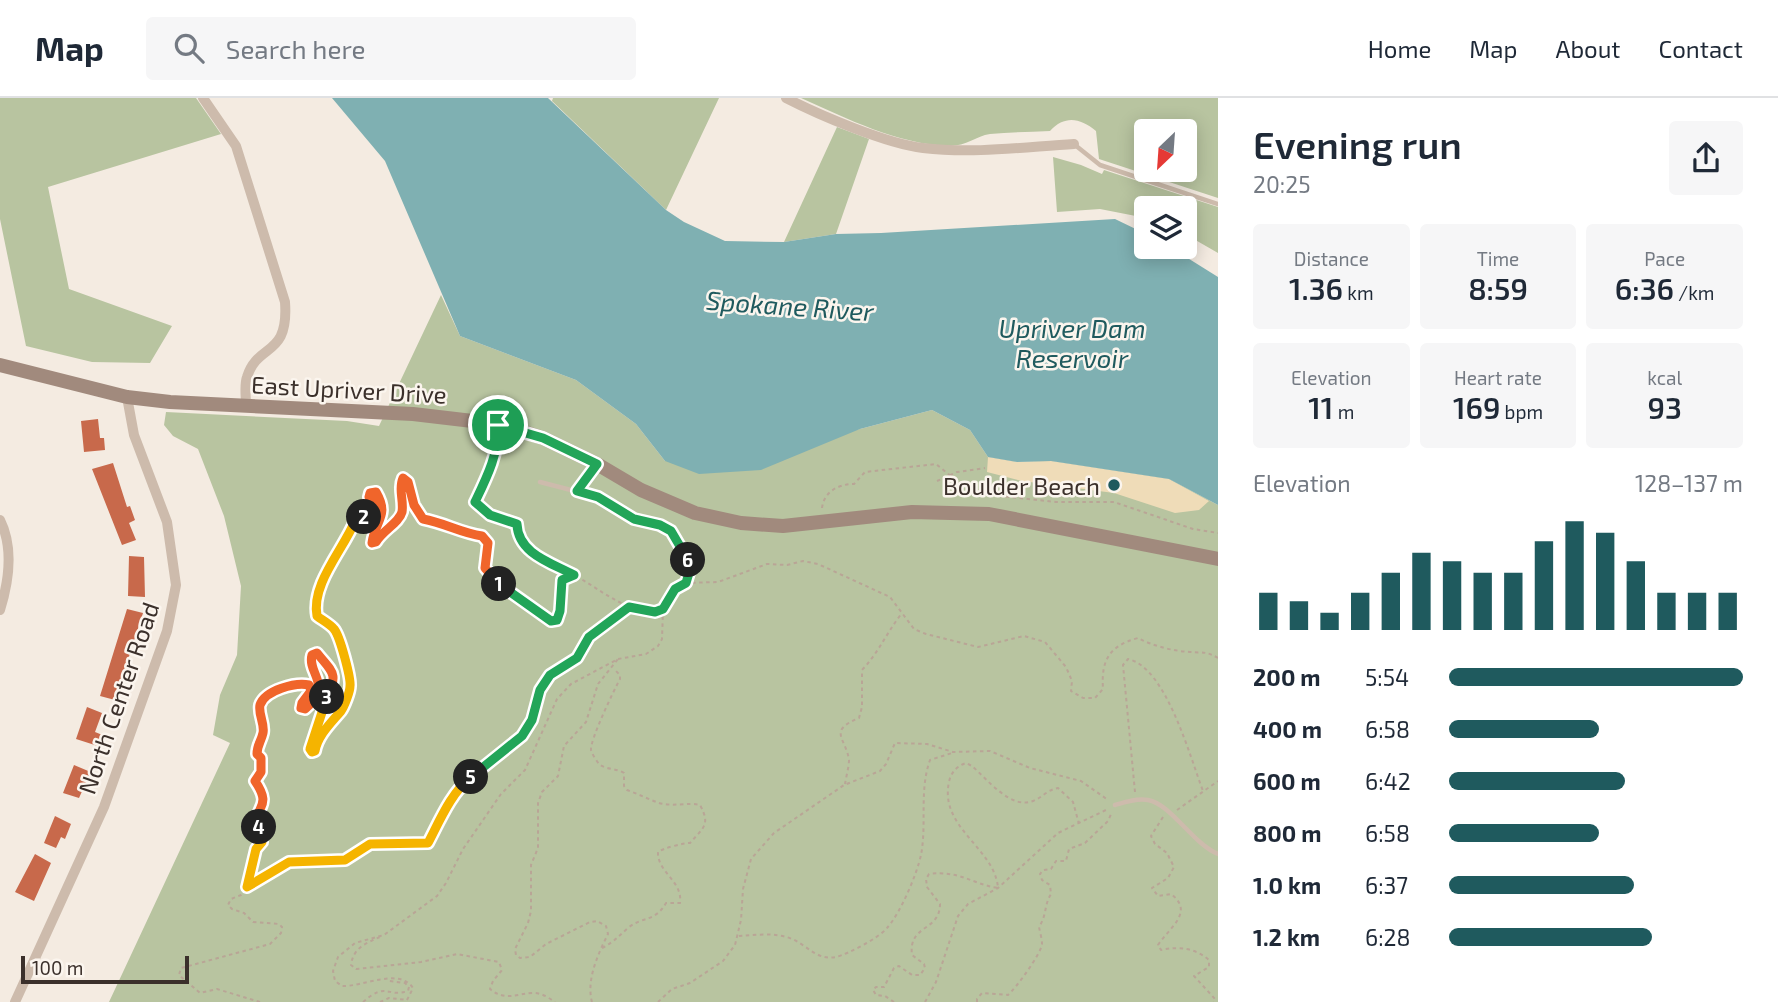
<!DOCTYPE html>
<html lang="en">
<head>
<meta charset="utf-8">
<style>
	body { margin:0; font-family:"Exo 2",sans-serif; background:#f6f6f7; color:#1f2937; height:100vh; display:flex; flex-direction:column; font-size:26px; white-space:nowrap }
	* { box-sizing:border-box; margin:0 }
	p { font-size:23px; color:#747a83 }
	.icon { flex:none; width:38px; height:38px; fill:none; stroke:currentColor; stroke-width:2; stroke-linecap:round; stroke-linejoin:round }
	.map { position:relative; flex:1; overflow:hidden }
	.sheet { display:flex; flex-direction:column; background:#fff; width:560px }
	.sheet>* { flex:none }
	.needle { width:46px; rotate:205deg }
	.tools { position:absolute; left:1134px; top:21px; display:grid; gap:14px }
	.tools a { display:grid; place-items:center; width:63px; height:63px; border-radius:7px; background:#fff; box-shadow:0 4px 18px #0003; font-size:35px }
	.scale { position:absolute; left:21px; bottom:18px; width:168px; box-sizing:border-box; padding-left:7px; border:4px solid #3b302b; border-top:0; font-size:19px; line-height:24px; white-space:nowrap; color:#3b302b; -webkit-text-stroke:5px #fbf5ee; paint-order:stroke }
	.pin { position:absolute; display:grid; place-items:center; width:60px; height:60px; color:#fff; margin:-30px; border:4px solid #fff; border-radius:50%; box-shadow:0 2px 7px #0007 }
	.km { position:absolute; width:35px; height:35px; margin:-18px; border-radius:50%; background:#222; color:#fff; font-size:19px; line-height:35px; text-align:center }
	.round { display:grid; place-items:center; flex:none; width:74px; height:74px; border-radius:7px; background:#f6f6f7 }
	.headline { display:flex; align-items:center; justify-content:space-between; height:119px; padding:0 35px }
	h1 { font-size:38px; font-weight:600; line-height:52px }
	.metrics { display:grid; grid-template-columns:repeat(3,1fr); gap:10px; height:119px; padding:7px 35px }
	.metrics div { display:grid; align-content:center; border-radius:7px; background:#f6f6f7; text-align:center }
	.metrics b { font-size:30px; font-weight:600 }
	.metrics small { font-size:19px; font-weight:400 }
	.metrics p { font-size:19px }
	.chart { height:196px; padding:14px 35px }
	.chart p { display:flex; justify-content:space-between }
	.chart svg { width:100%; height:126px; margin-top:7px; stroke:#1f5a5e; stroke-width:6 }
	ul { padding:0 35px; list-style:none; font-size:23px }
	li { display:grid; grid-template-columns:112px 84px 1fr; align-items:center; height:52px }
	li i { height:18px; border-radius:9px; background:#1f5a5e }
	header { display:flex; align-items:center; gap:42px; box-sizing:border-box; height:98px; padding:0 35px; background:#fff; border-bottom:2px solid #e0e1e3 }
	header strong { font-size:33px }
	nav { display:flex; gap:38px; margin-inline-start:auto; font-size:24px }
	.search { width:490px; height:63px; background:#f6f6f7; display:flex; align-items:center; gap:18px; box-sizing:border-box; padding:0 24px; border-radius:7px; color:#747a83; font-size:26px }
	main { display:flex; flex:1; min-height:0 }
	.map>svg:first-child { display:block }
	.green { fill:#b8c4a0; fill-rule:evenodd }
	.sand { fill:#efdcb8 }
	.water { fill:#7fb0b2 }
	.building { fill:#c8694b }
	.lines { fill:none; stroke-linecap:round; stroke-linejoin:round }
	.path { stroke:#b9a596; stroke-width:2; stroke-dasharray:3.5 3.5; stroke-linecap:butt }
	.service { stroke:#cdbbac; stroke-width:4.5 }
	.minor { stroke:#cdbbac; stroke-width:10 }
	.secondary { stroke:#a18a7d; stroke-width:14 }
	.split-1-casing { stroke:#fff; stroke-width:14 }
	.split-2-casing { stroke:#fff; stroke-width:14 }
	.split-3-casing { stroke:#fff; stroke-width:14 }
	.split-4-casing { stroke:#fff; stroke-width:14 }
	.split-5-casing { stroke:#fff; stroke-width:14 }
	.split-6-casing { stroke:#fff; stroke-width:14 }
	.split-7-casing { stroke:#fff; stroke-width:14 }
	.split-1 { stroke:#22a559; stroke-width:9 }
	.split-2 { stroke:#f0652b; stroke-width:9 }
	.split-3 { stroke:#f5b400; stroke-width:9 }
	.split-4 { stroke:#f0652b; stroke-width:9 }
	.split-5 { stroke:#f5b400; stroke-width:9 }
	.split-6 { stroke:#22a559; stroke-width:9 }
	.split-7 { stroke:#22a559; stroke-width:9 }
	.poi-dot { fill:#1f5a5e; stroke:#fbf5ee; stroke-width:2.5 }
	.labels { text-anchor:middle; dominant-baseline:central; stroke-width:5; stroke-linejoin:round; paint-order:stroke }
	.street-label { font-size:24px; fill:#3b302b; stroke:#fbf5ee }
	.poi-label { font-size:24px; fill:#3b302b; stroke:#fbf5ee; text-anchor:end }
	.water-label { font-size:26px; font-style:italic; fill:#1f5a5e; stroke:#fbf5ee }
</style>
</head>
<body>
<header>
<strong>Map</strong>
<div class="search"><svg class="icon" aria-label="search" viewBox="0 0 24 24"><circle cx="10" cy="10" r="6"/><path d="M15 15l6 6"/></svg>Search here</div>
<nav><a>Home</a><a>Map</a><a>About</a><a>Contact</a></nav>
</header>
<main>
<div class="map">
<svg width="1218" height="904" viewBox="0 0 1218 904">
	<rect width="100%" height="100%" fill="#f4ebe1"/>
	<path class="green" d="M 0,0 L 196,0 L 221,36 L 48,89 L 69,191 L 172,228 L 150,265 L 92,264 L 26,248 L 0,121 Z
		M 553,0 L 719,0 L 666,112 L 552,3 Z
		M 801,0 L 1218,0 L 1218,100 L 1099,61 L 1096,33 C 1080,20 1065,17 1050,33 C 1030,34 1010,34 990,36 C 976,38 967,48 949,48 C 897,46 848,21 801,0 ZM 1146,33 L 1185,33 L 1185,72 L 1146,72 Z
		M 837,29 L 869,41 L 836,136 L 784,144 Z
		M 1053,59 L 1081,67 L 1102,76 L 1104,72 L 1218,109 L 1218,155 L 1185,136 L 1185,110 L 1146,110 L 1146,120 L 1100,111 L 1057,114 Z
		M 441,197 L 460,238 L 576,282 L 636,326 L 665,363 L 860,331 L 932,312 L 970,332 L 988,359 L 1017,364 L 1051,363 L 1169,381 L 1218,407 L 1218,904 L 109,904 L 230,645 L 213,637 L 220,597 L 237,557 L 241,488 L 224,418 L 198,351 L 173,338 L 164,327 L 166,314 L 347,323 L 379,328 Z"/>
	<path class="sand" d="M 988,359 L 1017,364 L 1051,363 L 1169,381 L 1209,403 L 1199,412 L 1175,415 L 1114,395 L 1022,383 L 987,374 Z"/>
	<path class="water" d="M 332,0 L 548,0 L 666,112 L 684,124 L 725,143 L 784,144 L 836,136 L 881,135 L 1115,121 L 1146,136 L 1146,149 L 1170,149 L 1218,179 L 1218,407 L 1169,381 L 1051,363 L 1017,364 L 988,359 L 970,332 L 932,312 L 860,331 L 761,372 L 699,376 L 665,363 L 636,326 L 576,282 L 460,238 L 385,63 Z"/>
	<path class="building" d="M 98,321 L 100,340 L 104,340 L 105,352 L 84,354 L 81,323 Z
		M 113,365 L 127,409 L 130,408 L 135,422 L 129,425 L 136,442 L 122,447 L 92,371 Z
		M 129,458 L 144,459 L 145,499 L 128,498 Z
		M 127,511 L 143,515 L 115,602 L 100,598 Z
		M 87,609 L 102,615 L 95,634 L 105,638 L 101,649 L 76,641 Z
		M 74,667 L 93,675 L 87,690 L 84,689 L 79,700 L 63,695 Z
		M 55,718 L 71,726 L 65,741 L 61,739 L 56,750 L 44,745 Z
		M 35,756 L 51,765 L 34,803 L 15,794 Z"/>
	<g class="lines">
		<path class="path" d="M 498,340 L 486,382 L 475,404 L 490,417 L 517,426 C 518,456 551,465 573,476
			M 937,383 L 957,374 L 985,370
			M 605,403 L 634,421 L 660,427 L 671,433 L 691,468 L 686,485
			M 822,410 C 824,394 838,386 854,386 L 865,374 L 936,366 L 958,384 L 1000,398 L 1056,404 L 1114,404 L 1193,431 L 1218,435
			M 845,686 C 846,679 849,669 849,662 C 846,640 827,633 859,620 L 862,609 L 862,572 C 879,554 887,534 902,515
			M 1135,694 L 1123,567 L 1128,561 C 1166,569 1190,659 1203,693
			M 1177,712 L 1218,683
			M 1163,719 L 1151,738 L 1155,746 L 1167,755 L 1174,769 L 1168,780 L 1152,790 L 1158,798 L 1171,796 C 1195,814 1169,830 1158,847 L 1161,852 C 1179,848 1195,850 1209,862 L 1209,869 L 1194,878 L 1215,901 L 1214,904
			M 247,786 C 250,776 251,763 255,752 C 257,749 261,747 262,743 C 267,730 250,727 264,706 L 262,694 L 255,683 L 261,674 L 261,660 L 257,656 C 257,647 261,644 263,635 C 265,627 258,617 260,608 C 265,592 296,584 309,587 L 311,593 L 301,605 L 301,609 L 305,611 C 322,596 319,581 311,563 L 312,557 L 317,556 L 334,577 L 335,584 L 325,602 L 310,651 L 312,654 L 315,653 C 318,637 332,625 341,613 C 344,609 350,594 350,588 C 351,580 340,537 334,531 C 330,526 322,522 317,518 L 315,506 L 328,469 L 336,461 L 338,451 L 348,441 L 355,423 L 373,412 L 370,395 L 376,394 C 390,418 375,422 372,445 L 376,444 C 384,432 389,432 396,424 C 405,413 401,397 400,384 L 403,380 L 408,384 L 414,407 L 423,421 C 445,425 461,435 482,438 L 488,445 L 485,470 L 503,490 L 551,523 L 557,522 L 560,513 L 563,482 L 574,477 C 593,487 608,500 628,508
			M 739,838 C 756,837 776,834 792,841 C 807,847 817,863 836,859 C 848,856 879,840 887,830 C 900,816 917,776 921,757 C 927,725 919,693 930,662 L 952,655
			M 380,839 C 366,845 353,850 351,867 L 356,871 L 421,864 L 457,856 L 499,864 L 502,872 L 493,883 L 490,891 C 506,904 517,895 534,895 C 542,895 549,900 555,904
			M 602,850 C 614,844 620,837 629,829 C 644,818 655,824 666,805 L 680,805 C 683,783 657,774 658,754 C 663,750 684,745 690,745 C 703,730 711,727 700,707 C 689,704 673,709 659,705 C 648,701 638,696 627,692 L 624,688 L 624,675 C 617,670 606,672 599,666 C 596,662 592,656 591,652 C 590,642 614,592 620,581 L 620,577 L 614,571
			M 260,904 L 217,891 L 200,895 L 179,877 L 181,870 L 270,846 L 281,835 L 282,829 L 279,826 L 253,824 L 244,815 L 232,811 L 228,807 L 231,801 L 241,797 L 247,789 L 289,764 L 345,762 L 370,746 L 428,745 L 444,715 L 463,685 L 522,638 L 532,622 L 540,592 L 550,577 L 577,560 L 589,539 L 629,509 L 655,514 L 664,511 L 675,491 L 686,485 L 718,484 L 767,466 L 787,467 L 803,463 L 818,466 L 890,499 L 914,531 L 926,536 L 978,549 L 1024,538 L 1045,544 L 1066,569 L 1072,583 L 1071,593 L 1083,600 L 1095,600 L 1103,591 C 1101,562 1109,548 1138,540 C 1153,548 1173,553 1190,554 C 1203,555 1206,553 1218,560
			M 363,904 C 387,883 387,900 408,893 L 409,889 L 405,885 L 389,883
			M 380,904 L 389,900 L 407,902 L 413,890 C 399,869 363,889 342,888 L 335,883 L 333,873 L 338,859 L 355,845 L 384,837 L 437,798 L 446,785 L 463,751 L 501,696 L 525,672 L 557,601 L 571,586 L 618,561 L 646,556 L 658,548 L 662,541 L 663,512
			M 592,904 C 586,882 598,856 608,836 L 606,828 L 597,823 L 590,824 L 546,846 L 530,859 L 520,860 L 516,857 L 515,851 L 528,825 L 531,813 L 531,767 L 538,750 L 538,705 L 542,694 L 558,678 L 564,648 L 586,624 L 598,586 L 618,561
			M 658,904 L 672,891 L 690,885 L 723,863 L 735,847 L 741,822 L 743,791 L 751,761 L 774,735 L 844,687 L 880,673 L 886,666 L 895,645 L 927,646 L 953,654 L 990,653 L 1030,670 L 1081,683 L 1108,702
			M 894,904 L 885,898 L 876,897 L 873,892 L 876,889 L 884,889 L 894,870 L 899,868 L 912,877 L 920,877 L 925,870 L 924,866 L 912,857 C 908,826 940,834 940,806 L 927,789 L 926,781 L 929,776 C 959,772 972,786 998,790 C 995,750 939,730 949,684 C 951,674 957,668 966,665 L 972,668 C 987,681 1011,712 1033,703 C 1043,699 1047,692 1058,690 L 1073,704 L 1079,726
			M 925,904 L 936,884 L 958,818 L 968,806 L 998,790 L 1058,735 L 1108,711
			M 977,904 L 977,901 L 982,895 L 1008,897 C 1016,890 1041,856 1042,846 C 1042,841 1040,834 1039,829 C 1047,817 1044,807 1051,796 L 1050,787 L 1042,782 L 1040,776 L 1043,772 L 1051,771 L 1056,763 L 1066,763 L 1069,751 L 1085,745 L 1108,723 L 1112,714"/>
		<path class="service" d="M 1075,47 L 1100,67 L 1218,106
			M 540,384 L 598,399
			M 577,393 L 594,370
			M 1115,707 C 1125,704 1137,700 1148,702 C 1171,706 1193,746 1218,756"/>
		<path class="minor" d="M 203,0 L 236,48 L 285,204 C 289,260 258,244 247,279 C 244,287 246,299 246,307
			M 786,0 C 819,17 887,46 923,50 C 973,56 1024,49 1074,46
			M 0,422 C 14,450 9,483 0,512
			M 15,904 L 104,709 L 167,533 L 176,487 L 167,424 L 134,337 L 127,299"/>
		<path class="secondary" d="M 0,267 L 127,299 L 170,304 L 413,316 L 498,326 L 543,340 L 597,366 L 641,392 L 695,415 L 741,425 L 783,428 L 912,414 L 989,416 L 1218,461"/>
	</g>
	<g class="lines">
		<defs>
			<path id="split-1" d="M 498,327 C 499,355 487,379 475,404 L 490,417 L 517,426 C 518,456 552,465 574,477 L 562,482 L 560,513 L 557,522 L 551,523 L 499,486"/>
			<path id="split-2" d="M 364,419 L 373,412 L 374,407 L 369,399 L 370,395 L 376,394 C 390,418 375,422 372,445 L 376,444 C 383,432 399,425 402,414 C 404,402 398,391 403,380 L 408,384 L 414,407 L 423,421 C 445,425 461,435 482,438 L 488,445 L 485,470 L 499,486"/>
			<path id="split-3" d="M 327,599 L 310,651 L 312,654 L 315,653 C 318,637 331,625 341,613 C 344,609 350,594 350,588 C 351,580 340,538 334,531 C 330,526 322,522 317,518 C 311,486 343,452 355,423 L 364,419"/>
			<path id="split-4" d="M 259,729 C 252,707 274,711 255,683 L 261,674 L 261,660 L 257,656 C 257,647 261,644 263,635 C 265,626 258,616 260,607 C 265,592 296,584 309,587 L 311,593 L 302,605 L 301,610 L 305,611 C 334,587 307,576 312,557 L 317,555 C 332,574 339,575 327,599"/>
			<path id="split-5" d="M 259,729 L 262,744 L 256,751 L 247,789 L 289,764 L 345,762 L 370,746 L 428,745 C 440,722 451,695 471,679"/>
			<path id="split-6" d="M 471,679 L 522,638 L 532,622 L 540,592 L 550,577 L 577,560 L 589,539 L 629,509 L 655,514 L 663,511 L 675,491 L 686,485 L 691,468 L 688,462"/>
			<path id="split-7" d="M 498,327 L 543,340 L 597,366 L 577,393 L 598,399 L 634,421 L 660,427 L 671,433 L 688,462"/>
		</defs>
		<use href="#split-1" class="split-1-casing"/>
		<use href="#split-2" class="split-2-casing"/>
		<use href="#split-3" class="split-3-casing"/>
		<use href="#split-4" class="split-4-casing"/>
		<use href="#split-5" class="split-5-casing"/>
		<use href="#split-6" class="split-6-casing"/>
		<use href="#split-7" class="split-7-casing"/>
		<use href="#split-1" class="split-1"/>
		<use href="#split-2" class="split-2"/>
		<use href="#split-3" class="split-3"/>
		<use href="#split-4" class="split-4"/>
		<use href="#split-5" class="split-5"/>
		<use href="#split-6" class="split-6"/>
		<use href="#split-7" class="split-7"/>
	</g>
	<circle class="poi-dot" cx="1114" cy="387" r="7"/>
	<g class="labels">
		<g class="street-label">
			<text transform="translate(349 291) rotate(3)">East Upriver Drive</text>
			<text transform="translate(118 600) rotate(-71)">North Center Road</text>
		</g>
		<g class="poi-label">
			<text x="1100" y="387">Boulder Beach</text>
		</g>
		<g class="water-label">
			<text transform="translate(790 207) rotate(4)">Spokane River</text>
			<text x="1072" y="229">Upriver Dam<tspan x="1072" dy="30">Reservoir</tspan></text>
		</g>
	</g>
</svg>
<div class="tools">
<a><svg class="needle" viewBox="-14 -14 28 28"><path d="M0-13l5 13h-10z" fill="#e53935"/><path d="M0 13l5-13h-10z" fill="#747a83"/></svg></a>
<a><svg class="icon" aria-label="layers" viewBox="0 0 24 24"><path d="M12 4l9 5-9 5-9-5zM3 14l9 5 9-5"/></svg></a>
</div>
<div class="scale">100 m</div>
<div class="pin" style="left:498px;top:327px;background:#1e9e55"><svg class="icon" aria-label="arrive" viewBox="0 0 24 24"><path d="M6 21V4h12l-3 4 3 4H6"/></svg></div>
<b class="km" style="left:499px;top:486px">1</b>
<b class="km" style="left:364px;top:419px">2</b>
<b class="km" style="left:327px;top:599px">3</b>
<b class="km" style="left:259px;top:729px">4</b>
<b class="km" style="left:471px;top:679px">5</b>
<b class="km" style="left:688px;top:462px">6</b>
</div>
<section class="sheet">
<div class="headline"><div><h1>Evening run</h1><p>20:25</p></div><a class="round"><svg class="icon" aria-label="share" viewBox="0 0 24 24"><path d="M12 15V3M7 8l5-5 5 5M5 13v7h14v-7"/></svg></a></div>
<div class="metrics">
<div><p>Distance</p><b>1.36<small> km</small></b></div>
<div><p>Time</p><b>8:59</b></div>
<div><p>Pace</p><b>6:36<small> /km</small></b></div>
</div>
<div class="metrics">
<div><p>Elevation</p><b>11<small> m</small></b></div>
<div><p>Heart rate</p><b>169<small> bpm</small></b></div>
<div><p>kcal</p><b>93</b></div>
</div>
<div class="chart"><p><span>Elevation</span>128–137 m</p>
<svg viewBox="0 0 160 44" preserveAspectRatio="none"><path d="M5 44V31M15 44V34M25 44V38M35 44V31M45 44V24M55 44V17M65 44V20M75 44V24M85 44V24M95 44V13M105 44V6M115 44V10M125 44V20M135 44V31M145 44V31M155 44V31"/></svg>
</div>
<ul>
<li><b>200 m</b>5:54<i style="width:100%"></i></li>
<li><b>400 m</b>6:58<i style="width:51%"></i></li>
<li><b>600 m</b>6:42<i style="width:60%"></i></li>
<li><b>800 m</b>6:58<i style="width:51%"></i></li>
<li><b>1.0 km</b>6:37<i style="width:63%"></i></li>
<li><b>1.2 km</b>6:28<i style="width:69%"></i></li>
</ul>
</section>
</main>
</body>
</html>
